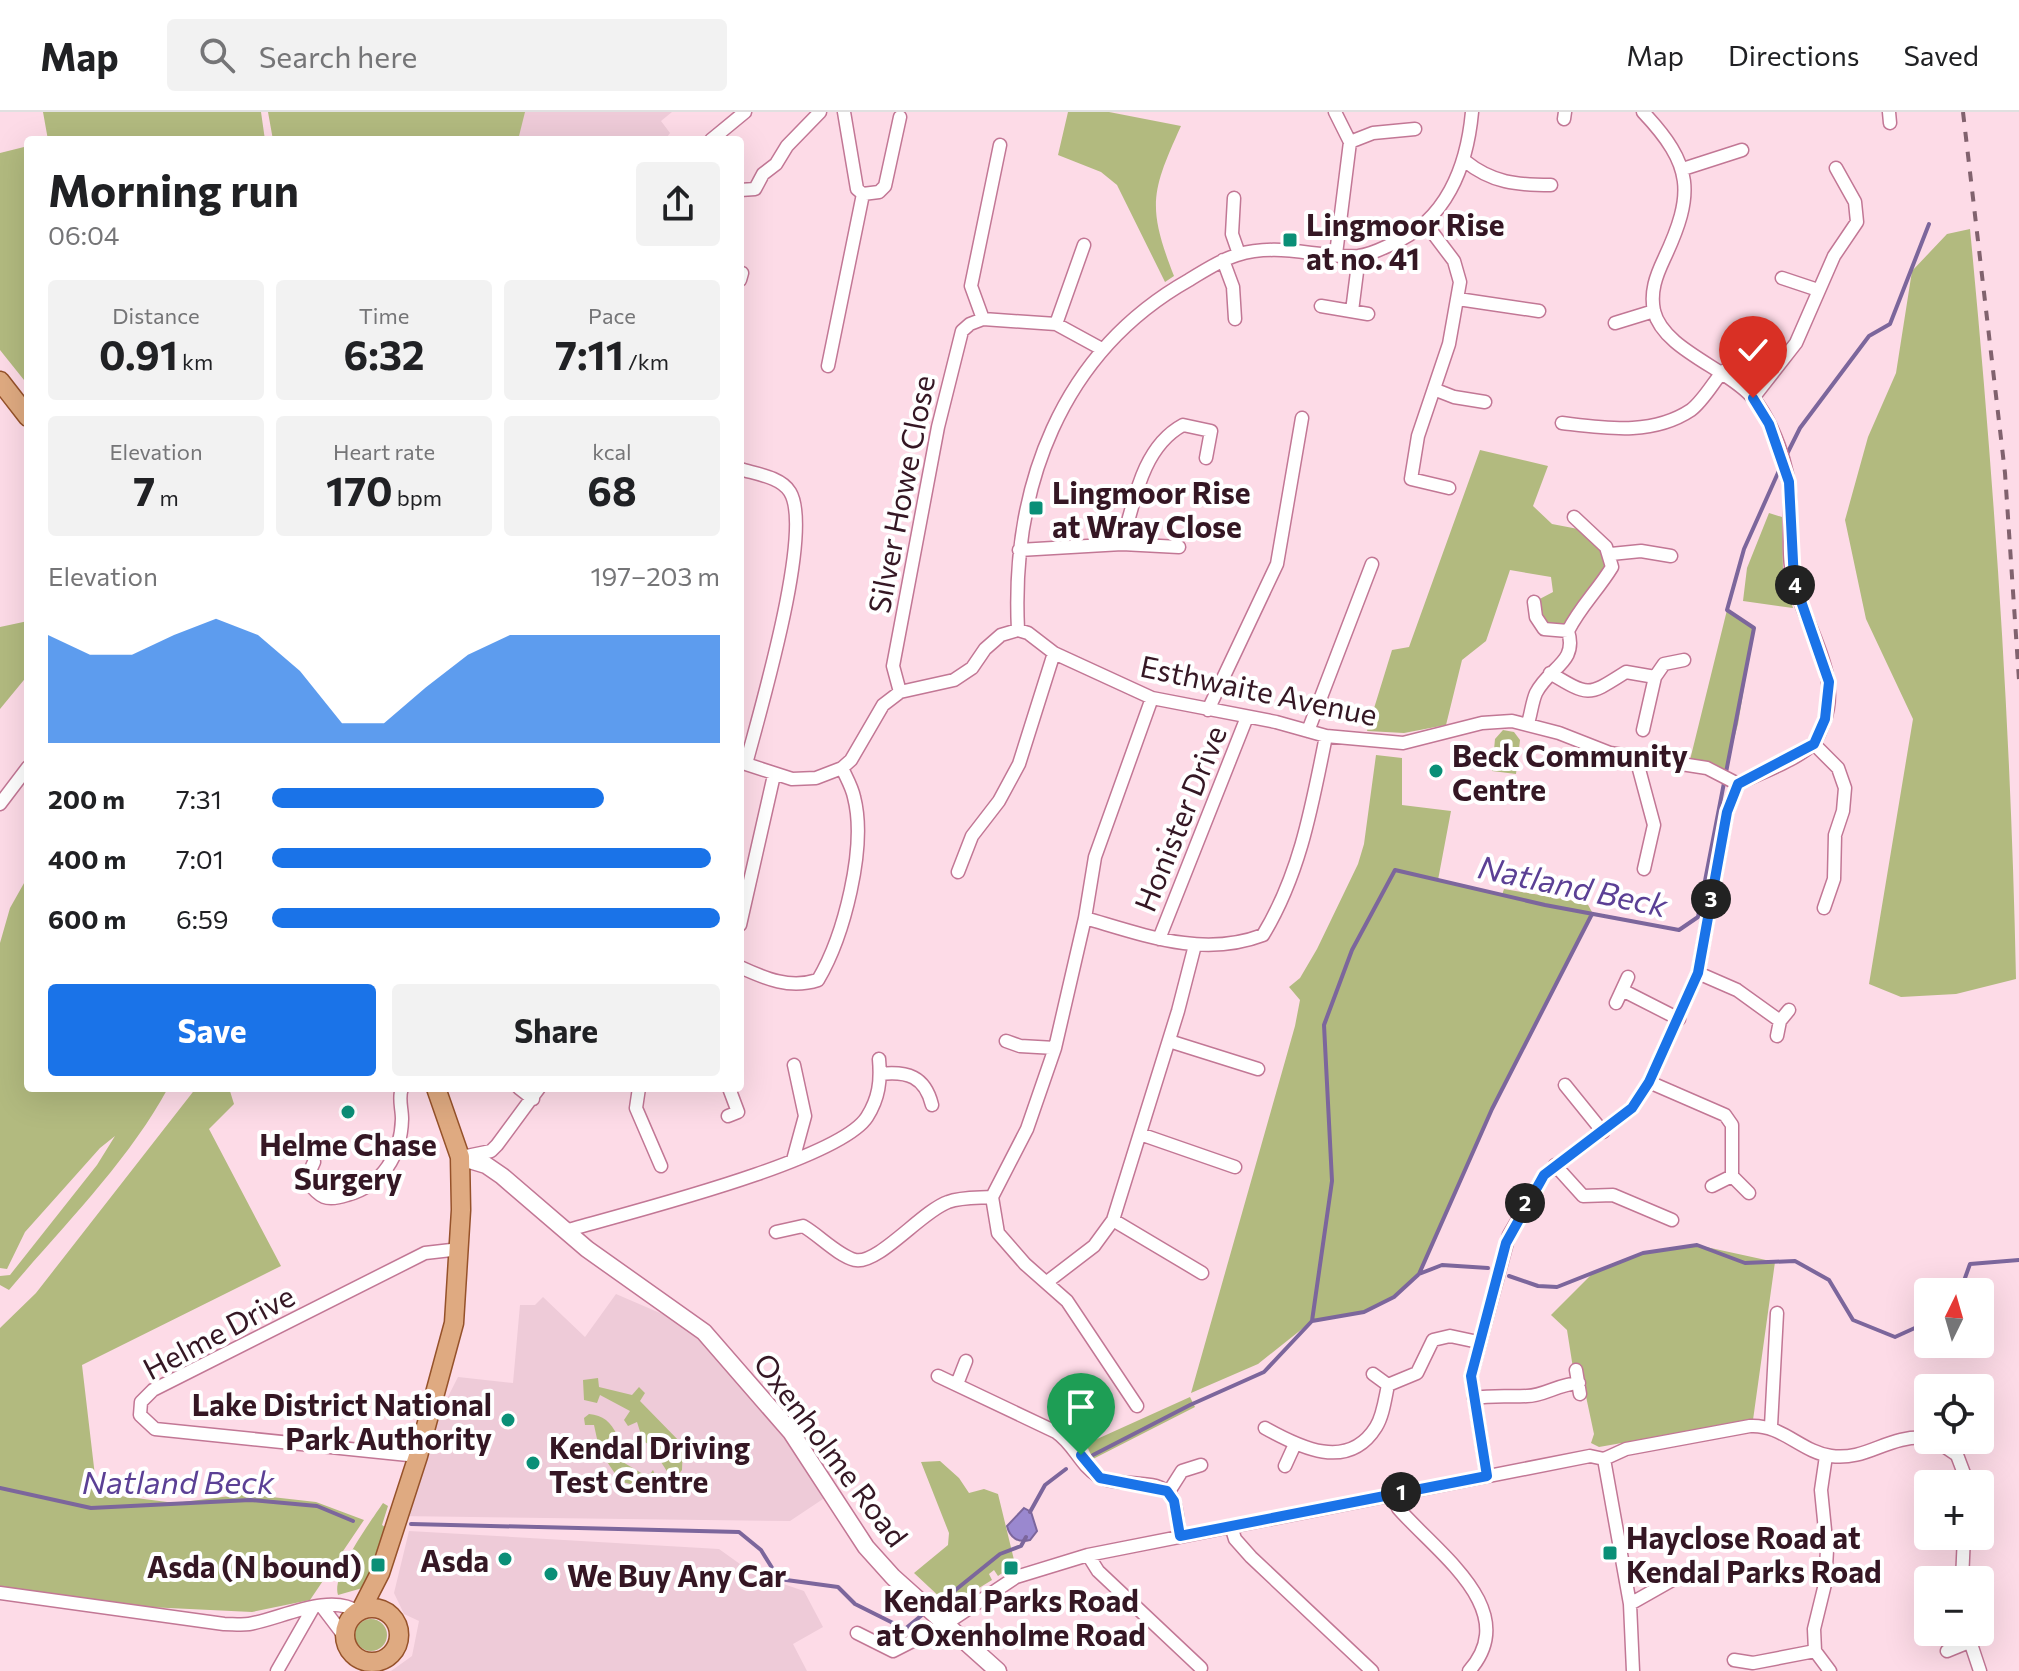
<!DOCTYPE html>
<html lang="en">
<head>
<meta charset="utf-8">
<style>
	body { margin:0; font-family:Commissioner,sans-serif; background:#f2f2f2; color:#202124; height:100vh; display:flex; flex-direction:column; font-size:30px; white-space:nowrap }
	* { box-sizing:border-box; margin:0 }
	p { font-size:26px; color:#757577 }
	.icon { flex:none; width:44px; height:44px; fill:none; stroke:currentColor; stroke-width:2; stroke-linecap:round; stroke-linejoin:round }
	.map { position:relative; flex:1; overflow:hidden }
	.details { position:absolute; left:24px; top:24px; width:720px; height:956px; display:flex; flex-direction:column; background:#fff; border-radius:8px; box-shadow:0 8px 32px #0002 }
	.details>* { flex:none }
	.needle { width:52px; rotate:5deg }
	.fabs { position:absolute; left:1914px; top:1166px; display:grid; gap:16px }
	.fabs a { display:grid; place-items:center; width:80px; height:80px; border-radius:8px; background:#fff; box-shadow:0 8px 32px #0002; font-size:40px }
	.pin { position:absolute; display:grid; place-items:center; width:68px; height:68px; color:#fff; margin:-82px -34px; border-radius:50% 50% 50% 0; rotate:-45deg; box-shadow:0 0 8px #0007 }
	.pin .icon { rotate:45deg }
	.km { position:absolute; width:40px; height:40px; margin:-20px; border-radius:50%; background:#222; color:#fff; font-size:22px; line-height:40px; text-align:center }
	.round { display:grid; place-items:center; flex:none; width:84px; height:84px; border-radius:8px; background:#f2f2f2 }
	.head { display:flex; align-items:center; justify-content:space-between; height:136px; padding:0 24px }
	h1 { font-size:44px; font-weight:700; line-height:60px }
	.stats { display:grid; grid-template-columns:repeat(3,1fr); gap:12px; height:136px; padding:8px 24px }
	.stats div { display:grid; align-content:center; border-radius:8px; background:#f2f2f2; text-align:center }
	.stats b { font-size:40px; font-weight:700 }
	.stats small { font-size:22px; font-weight:400 }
	.stats p { font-size:22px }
	.chart { height:224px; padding:16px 24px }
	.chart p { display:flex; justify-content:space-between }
	.chart svg { width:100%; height:144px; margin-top:8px; fill:#1a73e8; opacity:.7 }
	.action { display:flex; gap:16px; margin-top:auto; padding:16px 24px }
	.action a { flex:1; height:92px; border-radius:8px; background:#1a73e8; color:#fff; font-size:32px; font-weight:700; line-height:92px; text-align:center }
	.action a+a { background:#f2f2f2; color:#202124 }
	ul { padding:0 24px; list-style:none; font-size:26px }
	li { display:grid; grid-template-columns:128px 96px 1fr; align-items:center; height:60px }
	li i { height:20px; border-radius:10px; background:#1a73e8 }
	header { display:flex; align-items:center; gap:48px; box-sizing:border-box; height:112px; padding:0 40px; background:#fff; border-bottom:2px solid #e0e0e0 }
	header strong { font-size:38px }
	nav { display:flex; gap:44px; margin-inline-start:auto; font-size:28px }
	.search { width:560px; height:72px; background:#f2f2f2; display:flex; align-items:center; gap:20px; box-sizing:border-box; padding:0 28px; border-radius:8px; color:#757577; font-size:30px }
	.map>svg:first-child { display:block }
	.built { fill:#eecbd8 }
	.green { fill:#b2ba7f }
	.water { fill:#9a88cf; stroke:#7c669c; stroke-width:2 }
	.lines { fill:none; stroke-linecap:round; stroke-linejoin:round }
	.stream { stroke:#7c669c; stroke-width:4 }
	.minor-casing { stroke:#c27795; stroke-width:15 }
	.secondary-casing { stroke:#c27795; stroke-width:19 }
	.primary-casing { stroke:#96522a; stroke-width:21 }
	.minor { stroke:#fff; stroke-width:12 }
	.secondary { stroke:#fff; stroke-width:16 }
	.primary { stroke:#dfaa81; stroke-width:18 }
	.rail { stroke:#81626e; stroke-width:4; stroke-dasharray:10 10; stroke-linecap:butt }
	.route-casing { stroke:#fff; stroke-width:16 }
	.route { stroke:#1a73e8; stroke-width:10 }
	.poi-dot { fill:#0a8f77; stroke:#fff; stroke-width:3 }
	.labels { text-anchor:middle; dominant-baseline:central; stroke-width:8; stroke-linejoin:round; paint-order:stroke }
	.poi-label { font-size:30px; font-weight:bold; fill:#351724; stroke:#fff; text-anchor:start }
	.street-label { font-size:30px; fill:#351724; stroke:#fff }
	.water-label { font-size:32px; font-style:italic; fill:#5b4095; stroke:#fff }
</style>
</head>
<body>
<header>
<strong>Map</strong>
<div class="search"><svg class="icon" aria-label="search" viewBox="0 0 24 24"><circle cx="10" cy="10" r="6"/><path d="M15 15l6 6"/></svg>Search here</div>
<nav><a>Map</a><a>Directions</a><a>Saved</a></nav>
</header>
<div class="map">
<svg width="2019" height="1559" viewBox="0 0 2019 1559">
	<rect width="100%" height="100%" fill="#fddbe7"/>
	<path class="built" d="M 362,0 L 672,0 L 661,9 L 670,21 L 665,28 L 358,28 Z
		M 616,1182 L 704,1220 L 751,1270 L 829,1383 L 790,1409 L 397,1404 L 418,1344 L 458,1265 L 513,1271 L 520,1193 L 535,1193 L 543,1185 L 585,1225 Z
		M 409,1419 L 719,1437 L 754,1462 L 804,1479 L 823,1515 L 793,1532 L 807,1559 L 391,1559 L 412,1544 L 419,1509 L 404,1502 L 394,1481 Z"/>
	<path class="green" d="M 43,0 L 261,0 L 265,28 L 48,28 Z
		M 268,0 L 525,0 L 518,28 L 273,28 Z
		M 1068,0 L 1109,0 L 1181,14 C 1151,80 1147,95 1174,164 L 1165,170 L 1117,73 L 1101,60 L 1058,43 Z
		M 28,34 L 28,273 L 0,238 L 0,41 Z
		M 1970,117 C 1994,367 2011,616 2016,867 L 1956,882 L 1901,885 L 1869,872 L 1913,607 L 1866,507 L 1845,408 L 1868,325 L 1896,261 L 1912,159 L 1947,122 Z
		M 1480,338 L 1548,354 L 1533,394 L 1552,412 L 1578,417 L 1594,429 L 1612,455 L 1568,519 L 1544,517 L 1534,490 L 1553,480 L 1551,465 L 1510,458 L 1486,529 L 1462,548 L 1446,613 L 1404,621 L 1367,619 L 1392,538 L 1409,535 Z
		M 1769,401 L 1782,405 L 1783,460 L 1793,496 L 1743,489 L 1747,456 Z
		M 1727,498 L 1754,516 L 1738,612 L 1724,665 L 1689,652 Z
		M 28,509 L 28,563 L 0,597 L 0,515 Z
		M 1503,618 L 1514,620 L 1520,628 L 1516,662 L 1492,659 L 1495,627 Z
		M 1376,643 L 1402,646 L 1402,693 L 1451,699 L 1438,768 L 1502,783 L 1504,777 L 1587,791 L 1592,800 L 1492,997 L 1419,1162 L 1394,1185 L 1364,1200 L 1312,1209 L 1258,1252 L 1191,1281 L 1295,914 L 1300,888 L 1289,875 L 1300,866 L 1317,837 L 1358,752 L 1364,732 Z
		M 28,764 L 28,976 L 168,976 C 128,1050 63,1114 9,1178 L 0,1173 L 0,1164 L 10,1163 L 97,1053 L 115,1024 L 100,1036 L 25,1120 L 7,1157 L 0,1156 L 0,831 L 10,796 Z
		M 196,976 L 229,976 L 234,992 L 209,1017 L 281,1154 L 82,1253 L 97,1381 L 175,1391 L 246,1382 L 316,1390 L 364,1408 L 310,1488 L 252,1500 L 127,1494 L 0,1476 L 0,1216 L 36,1181 Z
		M 1697,1133 L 1775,1150 L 1753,1308 L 1599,1335 L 1591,1331 L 1594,1322 L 1581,1261 L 1573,1256 L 1567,1218 L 1551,1203 L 1593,1161 L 1643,1141 Z
		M 598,1266 L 599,1275 L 632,1283 L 639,1275 L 645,1281 L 640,1289 L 683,1333 L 682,1358 L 677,1364 L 670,1364 L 661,1350 L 667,1343 L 643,1329 L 637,1310 L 628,1314 L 624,1308 L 630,1299 L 600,1283 L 597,1291 L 584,1288 L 583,1268 Z
		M 1190,1285 L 1195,1295 L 1093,1347 L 1086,1332 Z
		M 589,1302 C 603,1303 611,1310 617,1323 L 608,1326 L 621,1349 L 648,1365 L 653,1358 L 660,1375 L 651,1369 L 634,1373 L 622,1370 L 618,1377 L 615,1375 L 618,1366 L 601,1341 L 591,1343 L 591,1338 L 599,1336 L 594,1313 L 585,1313 L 584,1306 Z
		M 940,1349 L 959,1366 L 969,1381 L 984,1377 L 998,1382 L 1015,1452 L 998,1464 L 994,1458 L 989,1462 L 992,1468 L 953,1492 L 944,1489 L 914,1461 L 948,1433 L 949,1421 L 921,1350 Z
		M 383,1391 L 388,1394 L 382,1413 L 385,1415 L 366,1475 L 338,1483 C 331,1463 371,1409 383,1391 Z
		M355 1523a16 16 0 1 1 32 0a16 16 0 1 1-32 0Z"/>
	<path class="water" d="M 1024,1396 L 1031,1400 L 1037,1419 L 1030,1428 C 1018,1431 1010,1426 1007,1414 Z"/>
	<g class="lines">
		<path class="stream" d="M 1786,344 L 1800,316 L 1869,224 L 1890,212 L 1929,112
			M 1419,1162 L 1492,997 L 1592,802
			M 1509,1164 L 1538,1174 L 1557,1175 L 1643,1141 L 1697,1133 L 1745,1151 L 1795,1149 L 1829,1168 L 1853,1208 L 1895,1225 L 1928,1210
			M 1960,1180 L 1970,1152 L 2019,1148
			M 1312,1209 L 1364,1200 L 1394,1185 L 1419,1162 L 1442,1153 L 1488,1156
			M 1093,1343 L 1190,1293 L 1264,1260 L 1312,1209 L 1332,1069 L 1324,913 L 1352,838 L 1395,758 L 1545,793 L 1679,818 L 1698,805 L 1754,516 L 1727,498 L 1744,437 L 1782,352
			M 0,1376 L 91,1396 L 250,1388 L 317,1394 L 353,1409
			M 1030,1400 L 1045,1373 L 1066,1357
			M 411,1412 L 739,1420 L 761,1438 L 779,1467 L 838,1475 L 855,1492 L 905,1517 L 922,1503
			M 943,1488 L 1000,1442 L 1021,1434 L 1026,1425"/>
		<defs>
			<path id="minor" d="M 1335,0 L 1350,30 L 1336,142
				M 1889,0 L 1890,11
				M 1564,7 L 1565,0
				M 711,28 L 745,0
				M 1350,30 L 1373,21 L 1415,17
				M 1465,49 C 1492,71 1517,73 1551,73
				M 1683,57 L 1742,38
				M 740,78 L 755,77 L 763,62 L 776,52 L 787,34 L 820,0
				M 863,82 L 879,80 L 885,74 L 900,5
				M 1234,86 L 1232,122 L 1239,142
				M 1426,112 L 1454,149 L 1460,170 L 1449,232 L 1418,324 L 1411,367 L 1449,376
				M 1223,148 L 1233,175 L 1235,207
				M 1782,166 L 1818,178
				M 740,168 L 742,161
				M 1458,187 L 1539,199
				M 1321,194 L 1368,202
				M 1352,199 L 1359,144
				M 983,207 L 971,174 L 1000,33
				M 1615,211 L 1654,199
				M 1056,212 L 1084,133
				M 828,254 L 863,82 L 857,77 L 844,0
				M 1436,278 L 1454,285 L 1485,290
				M 1753,286 L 1796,231 L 1834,144 L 1857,110 L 1855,90 L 1836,56
				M 1562,311 C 1605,316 1652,324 1691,298 C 1703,289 1713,271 1723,259
				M 740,357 C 756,362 781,365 790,380 C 814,419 759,602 746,652
				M 1122,432 L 1179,435
				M 1019,438 L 1122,432 C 1134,390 1142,335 1183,313 L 1211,319 L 1206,346
				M 1611,442 L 1641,439 L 1671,444
				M 1534,490 L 1536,505 L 1544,517 L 1568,519
				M 1018,518 C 1011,376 1060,241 1189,168 C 1204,159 1220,148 1237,143 C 1279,130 1316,146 1358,144 C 1370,143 1381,137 1392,132 C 1446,109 1467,55 1472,0
				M 1550,561 C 1590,585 1588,584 1626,560 L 1655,565 L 1664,552 L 1684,548
				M 900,580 L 893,554 L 938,315 L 962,219 L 970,212 L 983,207 L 1056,212 L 1100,236
				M 1208,598 L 1277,452 L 1302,306
				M 1528,611 C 1531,602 1532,590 1536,581 C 1549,555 1578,551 1568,519 C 1580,495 1598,478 1612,455 L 1606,435 L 1574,405
				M 1643,618 L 1655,565
				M 1308,619 L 1372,452
				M 1814,632 L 1838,656 L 1845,676 L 1843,699 L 1835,723 L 1834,767 L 1824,796
				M 1636,646 L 1654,713 L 1644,757
				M 740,650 L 792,667 L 816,666 L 842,656 L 851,648 L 883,593 L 900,580 L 954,568 L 972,556 L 985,537 L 1001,523 L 1018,518 L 1028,521 L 1054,541 L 1152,586 L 1276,610 L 1326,624 L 1403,631 L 1482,611 L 1512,609 L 1559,621 L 1610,641 L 1707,656 L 1738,672
				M 0,692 L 28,655
				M 958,760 L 972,724 L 999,689 L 1019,652 L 1054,541
				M 1085,806 C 1144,823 1203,846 1263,823 C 1300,762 1312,694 1326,624
				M 740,813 L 774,663
				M 1159,827 L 1247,605
				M 740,855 C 766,867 790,877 818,868 C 844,824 867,735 854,685 C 852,675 846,665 842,656
				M 1698,861 L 1737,878 L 1780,909
				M 1622,878 L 1679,907
				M 1616,891 L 1628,865
				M 1777,924 L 1780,909 L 1789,898
				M 1006,929 L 1020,934 L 1055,936
				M 1169,929 L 1258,957
				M 880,962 C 907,959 925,964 932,993
				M 1649,970 L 1725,1003 L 1732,1013 L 1732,1064 L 1749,1081
				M 1565,973 L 1603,1020
				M 519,976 L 533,987
				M 639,976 L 636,996 L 661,1054
				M 728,1004 L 738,1000 L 729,976
				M 1140,1022 L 1235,1055
				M 462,1045 L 491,1039 L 497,1033 L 539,976
				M 793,1048 L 805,1004 L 794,953
				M 314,1050 L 306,1068 C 320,1086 326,1090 347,1083 C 383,1073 401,1043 402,1007 C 402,996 398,986 402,976
				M 1555,1053 L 1583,1084 L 1613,1083 L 1672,1108
				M 1712,1074 L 1732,1064
				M 1113,1108 L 1202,1161
				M 565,1119 C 623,1102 839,1049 867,1005 C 879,986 881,969 879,947
				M 776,1120 L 803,1114 C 819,1123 837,1143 855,1148 C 878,1153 922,1099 948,1090 C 961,1085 978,1086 992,1085
				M 1047,1170 L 1094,1134 L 1113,1108 L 1178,899 L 1195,833
				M 1576,1258 L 1580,1282
				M 1373,1262 L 1388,1273
				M 938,1264 L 1056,1320 C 1074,1332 1080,1353 1098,1364 C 1118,1377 1161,1363 1173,1387 C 1178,1398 1177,1412 1180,1424
				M 957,1272 L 966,1249
				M 1388,1273 L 1417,1261 L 1433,1228 L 1450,1224 L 1478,1230
				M 1474,1286 C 1493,1283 1509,1285 1527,1284 C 1544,1284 1558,1272 1579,1271
				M 1137,1294 L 1067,1189 L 1025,1152 L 998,1121 L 992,1085 L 1027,1017 L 1055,936 L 1085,806 L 1095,745 L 1152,586
				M 1771,1314 L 1777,1201
				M 1265,1316 C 1299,1335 1348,1360 1376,1315 C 1383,1304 1385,1287 1388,1273
				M 1935,1328 L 1957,1343 L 1968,1372
				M 418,1344 L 155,1317 L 140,1303 L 141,1290 L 153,1278 L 425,1141 L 460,1137
				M 1826,1344 L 1821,1378 L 1827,1438 L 1825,1472 L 1814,1517 L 1815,1539 L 1830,1559
				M 1604,1347 L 1630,1492 L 1633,1559
				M 1285,1354 L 1295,1332
				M 1487,1364 L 1471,1264 L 1509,1123 L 1544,1063 L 1632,996 L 1649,970 L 1698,861 L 1727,700 L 1738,672 C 1757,662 1799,647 1813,632 C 1818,628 1821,616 1824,610 C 1842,564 1806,515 1794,471 C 1787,444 1791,414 1790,386 C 1789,355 1773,309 1752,285 C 1726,256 1663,237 1654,199 C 1650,180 1656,164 1664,147 C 1695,81 1693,53 1643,0
				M 1168,1381 L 1182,1359 L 1201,1353
				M 1393,1381 L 1398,1396 C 1437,1441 1523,1498 1469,1559
				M 1231,1414 L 1235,1427 L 1251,1445 L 1372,1559
				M 1088,1443 L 1098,1459 L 1201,1556
				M 1962,1468 L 1964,1424
				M 0,1481 L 224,1512 C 232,1512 242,1513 249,1512 C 280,1507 330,1480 358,1500
				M 1630,1492 L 1690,1458
				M 323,1496 L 345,1525
				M 1967,1520 L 1980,1559
				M 857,1521 L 893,1539 L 944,1513 L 1016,1465 L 1088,1443 L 1590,1344 L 1604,1347 L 1626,1337 L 1750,1314 C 1782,1312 1801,1340 1831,1344 C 1868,1349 1888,1322 1928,1326
				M 1947,1539 L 1969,1530
				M 1734,1548 L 1753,1551 L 1815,1539
				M 277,1559 L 313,1496"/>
			<path id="secondary" d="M 460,1045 L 486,1053 L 502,1064 L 587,1137 L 704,1220 L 791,1320 L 866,1435 L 893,1465 L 998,1559"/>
			<path id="primary" d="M 0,269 L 28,305
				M345 1523a27 27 0 1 1 54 0a27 27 0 1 1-54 0Z
				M 361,1498 L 380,1461 L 418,1344 L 454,1211 L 461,1098 L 460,1045 L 436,976"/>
		</defs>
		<use href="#minor" class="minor-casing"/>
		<use href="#secondary" class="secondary-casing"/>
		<use href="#primary" class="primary-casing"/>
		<use href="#minor" class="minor"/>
		<use href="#secondary" class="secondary"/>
		<use href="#primary" class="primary"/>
		<path class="rail" d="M 1963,0 L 2005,361 L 2019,568"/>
	</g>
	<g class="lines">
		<defs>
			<path id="route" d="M 1081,1343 L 1100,1366 L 1167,1379 L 1174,1389 L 1180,1424 L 1487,1364 L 1471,1264 L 1506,1131 L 1544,1063 L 1632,996 L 1649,970 L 1698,861 L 1727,700 L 1738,672 L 1814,632 L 1825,607 L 1829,570 L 1794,469 L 1789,370 L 1769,312 L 1753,286"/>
		</defs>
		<use href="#route" class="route-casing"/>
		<use href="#route" class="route"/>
	</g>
	<g class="poi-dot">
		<rect x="1282" y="120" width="16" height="16" rx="4"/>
		<rect x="1028" y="388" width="16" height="16" rx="4"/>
		<circle cx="1436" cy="659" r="8"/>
		<circle cx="348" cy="1000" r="8"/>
		<circle cx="508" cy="1308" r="8"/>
		<circle cx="533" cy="1351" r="8"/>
		<rect x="1602" y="1433" width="16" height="16" rx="4"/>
		<circle cx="505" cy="1447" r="8"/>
		<rect x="370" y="1445" width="16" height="16" rx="4"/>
		<rect x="1003" y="1448" width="16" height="16" rx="4"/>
		<circle cx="551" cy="1462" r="8"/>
	</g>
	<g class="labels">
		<g class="poi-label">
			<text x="1306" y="111">Lingmoor Rise<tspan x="1306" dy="34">at no. 41</tspan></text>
			<text x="1052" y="379">Lingmoor Rise<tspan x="1052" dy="34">at Wray Close</tspan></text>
			<text x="1452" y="642">Beck Community<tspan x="1452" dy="34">Centre</tspan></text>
			<text x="348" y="1031" text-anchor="middle">Helme Chase<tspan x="348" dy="34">Surgery</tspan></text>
			<text x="492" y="1291" text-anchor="end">Lake District National<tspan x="492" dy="34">Park Authority</tspan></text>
			<text x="549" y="1334">Kendal Driving<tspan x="549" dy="34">Test Centre</tspan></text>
			<text x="1626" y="1424">Hayclose Road at<tspan x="1626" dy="34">Kendal Parks Road</tspan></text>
			<text x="489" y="1447" text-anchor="end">Asda</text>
			<text x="362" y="1453" text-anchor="end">Asda (N bound)</text>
			<text x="567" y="1462">We Buy Any Car</text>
			<text x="1011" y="1487" text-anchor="middle">Kendal Parks Road<tspan x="1011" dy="34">at Oxenholme Road</tspan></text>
		</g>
		<g class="street-label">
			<text transform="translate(900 382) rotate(-79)">Silver Howe Close</text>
			<text transform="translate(1259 577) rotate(12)">Esthwaite Avenue</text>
			<text transform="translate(1179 706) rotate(-68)">Honister Drive</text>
			<text transform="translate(218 1219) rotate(-28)">Helme Drive</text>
			<text transform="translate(832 1337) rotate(53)">Oxenholme Road</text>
		</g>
		<g class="water-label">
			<text transform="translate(1573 773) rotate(12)">Natland Beck</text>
			<text x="178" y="1369">Natland Beck</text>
		</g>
	</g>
</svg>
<div class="fabs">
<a><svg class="needle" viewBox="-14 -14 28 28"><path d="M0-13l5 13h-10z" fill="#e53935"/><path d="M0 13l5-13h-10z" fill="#757577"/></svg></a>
<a><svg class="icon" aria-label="locate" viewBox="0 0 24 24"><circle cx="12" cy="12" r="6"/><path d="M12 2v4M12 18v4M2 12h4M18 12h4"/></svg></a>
<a>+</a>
<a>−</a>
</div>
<div class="pin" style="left:1081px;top:1343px;background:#1e9e55"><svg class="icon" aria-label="arrive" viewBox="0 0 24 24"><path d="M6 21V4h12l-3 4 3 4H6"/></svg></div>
<div class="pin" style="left:1753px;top:286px;background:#d93025"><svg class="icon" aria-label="check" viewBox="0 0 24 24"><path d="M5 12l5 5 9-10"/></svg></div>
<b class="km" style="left:1401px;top:1380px">1</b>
<b class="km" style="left:1525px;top:1091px">2</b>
<b class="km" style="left:1711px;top:787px">3</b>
<b class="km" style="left:1795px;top:473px">4</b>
<section class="details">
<div class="head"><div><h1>Morning run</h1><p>06:04</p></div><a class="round"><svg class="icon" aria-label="share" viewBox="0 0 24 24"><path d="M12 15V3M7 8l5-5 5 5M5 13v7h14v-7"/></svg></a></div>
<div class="stats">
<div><p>Distance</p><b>0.91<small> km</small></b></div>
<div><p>Time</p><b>6:32</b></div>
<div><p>Pace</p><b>7:11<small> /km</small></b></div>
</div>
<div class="stats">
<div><p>Elevation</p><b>7<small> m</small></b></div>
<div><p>Heart rate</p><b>170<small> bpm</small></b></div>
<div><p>kcal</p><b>68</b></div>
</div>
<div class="chart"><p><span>Elevation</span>197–203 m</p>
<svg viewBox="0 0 160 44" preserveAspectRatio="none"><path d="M0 44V11L10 17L20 17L30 11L40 6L50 11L60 22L70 38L80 38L90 27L100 17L110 11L120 11L130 11L140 11L150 11L160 11V44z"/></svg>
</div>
<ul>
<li><b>200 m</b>7:31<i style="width:74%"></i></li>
<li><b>400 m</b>7:01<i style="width:98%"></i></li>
<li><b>600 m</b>6:59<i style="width:100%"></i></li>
</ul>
<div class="action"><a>Save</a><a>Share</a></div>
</section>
</div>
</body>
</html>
